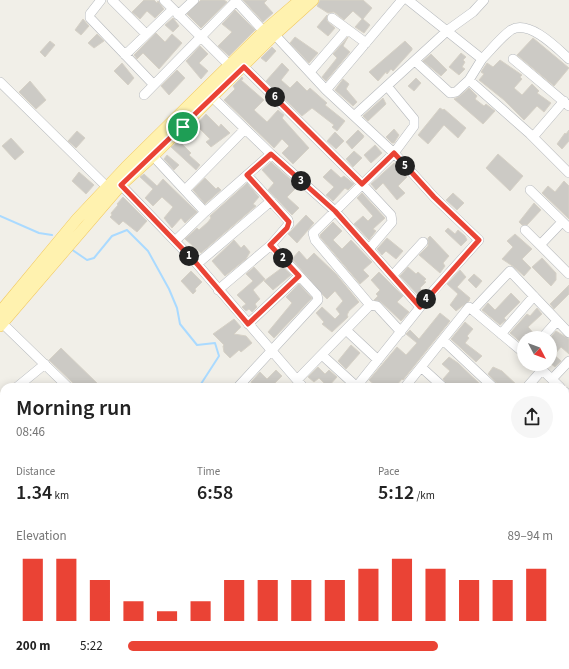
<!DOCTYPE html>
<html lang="en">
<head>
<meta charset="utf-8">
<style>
	body { margin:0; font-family:"Source Sans 3",sans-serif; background:#f6f6f6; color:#222; height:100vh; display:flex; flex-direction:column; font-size:15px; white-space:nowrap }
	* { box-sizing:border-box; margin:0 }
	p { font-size:13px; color:#767676 }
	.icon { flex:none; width:22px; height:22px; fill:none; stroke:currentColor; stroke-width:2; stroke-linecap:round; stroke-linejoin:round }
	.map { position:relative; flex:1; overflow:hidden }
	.details { position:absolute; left:0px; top:383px; width:569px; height:286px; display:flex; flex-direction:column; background:#fff; border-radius:12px 12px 0 0; box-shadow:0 2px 10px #0003 }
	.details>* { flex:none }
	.needle { width:26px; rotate:131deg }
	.fabs { position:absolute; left:517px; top:331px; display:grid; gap:8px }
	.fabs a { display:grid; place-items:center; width:40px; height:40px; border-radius:50%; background:#fff; box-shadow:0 2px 10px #0003; font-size:20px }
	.pin { position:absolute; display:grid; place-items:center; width:34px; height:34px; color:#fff; margin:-17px; border:2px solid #fff; border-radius:50%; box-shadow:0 1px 4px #0007 }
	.km { position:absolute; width:20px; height:20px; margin:-10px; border-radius:50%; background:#222; color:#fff; font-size:11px; line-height:20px; text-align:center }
	.round { display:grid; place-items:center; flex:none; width:42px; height:42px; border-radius:21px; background:#f6f6f6 }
	.head { display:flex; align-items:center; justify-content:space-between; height:68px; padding:0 16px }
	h1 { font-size:22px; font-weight:600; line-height:30px }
	.figures { display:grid; grid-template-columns:repeat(3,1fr); gap:6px; height:68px; padding:4px 16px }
	.figures div { display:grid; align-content:center }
	.figures b { font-size:20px; font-weight:600 }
	.figures small { font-size:11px; font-weight:400 }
	.figures p { font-size:11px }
	.chart { height:112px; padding:8px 16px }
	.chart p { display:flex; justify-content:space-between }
	.chart svg { width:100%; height:72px; margin-top:4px; stroke:#ea4335; stroke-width:6 }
	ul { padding:0 16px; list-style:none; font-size:13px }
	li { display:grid; grid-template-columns:64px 48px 1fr; align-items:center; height:30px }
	li i { height:10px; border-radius:5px; background:#ea4335 }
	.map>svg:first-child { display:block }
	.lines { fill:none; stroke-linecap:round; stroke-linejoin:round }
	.stream { stroke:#aadaff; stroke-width:2 }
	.building { fill:#cccac5; stroke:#d6d1c6 }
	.minor-casing { stroke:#b5b8bc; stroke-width:10 }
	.major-casing { stroke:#f2c960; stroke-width:12 }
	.minor { stroke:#fff; stroke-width:9 }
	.major { stroke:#fff2af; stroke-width:11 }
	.route-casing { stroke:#fff; stroke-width:8 }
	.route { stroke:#ea4335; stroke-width:5 }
</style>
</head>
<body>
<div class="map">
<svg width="569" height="669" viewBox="0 0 569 669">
	<rect width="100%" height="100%" fill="#f1efe8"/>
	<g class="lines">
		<path class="stream" d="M 0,216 L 39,233 L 52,235
			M 71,249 L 87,260 L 94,258 L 112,236 L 127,230 L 148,251 L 169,289 L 177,308 L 180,324 L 197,345 L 215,343 L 219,356 L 199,387
			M 565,479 L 569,479"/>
	</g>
	<path class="building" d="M 144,0 L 154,0 L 157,3 L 158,1 L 164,9 L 155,18 L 147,11 L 140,19 L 132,12 Z
		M 201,0 L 224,0 L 227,2 L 201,28 L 187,14 Z
		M 243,0 L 267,0 L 264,3 L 273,13 L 263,22 Z
		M 320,0 L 363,0 L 372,8 L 363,19 L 370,25 L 364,33 L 355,27 L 362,19 L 353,11 L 344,20 L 334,12 L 328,13 L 317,6 Z
		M 235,10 L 255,30 L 229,56 L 218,46 L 232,32 L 222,24 Z
		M 327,15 L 327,21 L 335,28 L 328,36 L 317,27 Z
		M 173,18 L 179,26 L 173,32 L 165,25 Z
		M 83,19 L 89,26 L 81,35 L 75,30 Z
		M 156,33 L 165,42 L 172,34 L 182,43 L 159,69 L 143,53 L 137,59 L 134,55 Z
		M 97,34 L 104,41 L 94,48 L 88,43 Z
		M 295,37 L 318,53 L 309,63 L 290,43 Z
		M 348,37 L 343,46 L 350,52 L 326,81 L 322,77 L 337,58 L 333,54 Z
		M 533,38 L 569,68 L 554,86 L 517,55 Z
		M 50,41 L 55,45 L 45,57 L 40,52 Z
		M 405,41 L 412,48 L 412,50 L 393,71 L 391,69 L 387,74 L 386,72 L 378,81 L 369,72 Z
		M 200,46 L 208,54 L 199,63 L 208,71 L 201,79 L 186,61 Z
		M 272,47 L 276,51 L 266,62 L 261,58 Z
		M 461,53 L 466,57 L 463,60 L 465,62 L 462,67 L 465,69 L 459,75 L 449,67 Z
		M 431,54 L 447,70 L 441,76 L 423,61 Z
		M 500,60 L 522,75 L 520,77 L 522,79 L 514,88 L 522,95 L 532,84 L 539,91 L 537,93 L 551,103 L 544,112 L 537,106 L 524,120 L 504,100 L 479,80 L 484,74 L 481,72 L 487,63 L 493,67 Z
		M 122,63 L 134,78 L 128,85 L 114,71 Z
		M 282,63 L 289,70 L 281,80 L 290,88 L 297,81 L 307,91 L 310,88 L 327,103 L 325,105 L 345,121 L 337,131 L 332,127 L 334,125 L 312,108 L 302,116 L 266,81 Z
		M 177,70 L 185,78 L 169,95 L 161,86 Z
		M 242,77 L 243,79 L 241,80 L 264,100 L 254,110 L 267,122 L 278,110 L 284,115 L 282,118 L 309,148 L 293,164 L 282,153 L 289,146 L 282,139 L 274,148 L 224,100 L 235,89 L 233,86 Z
		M 416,78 L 421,83 L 414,91 L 408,86 Z
		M 343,79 L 349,84 L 346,89 L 357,102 L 353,106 L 335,90 Z
		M 30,81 L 46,100 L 36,109 L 19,92 Z
		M 469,88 L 477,96 L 475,99 L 484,106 L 486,104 L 495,111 L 483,124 L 454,99 L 460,96 Z
		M 383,98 L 386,104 L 368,121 L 363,116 Z
		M 440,108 L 443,110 L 444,109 L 466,128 L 458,138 L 444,125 L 428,144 L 418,135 Z
		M 206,114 L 219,127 L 221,124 L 230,133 L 211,147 L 206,142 L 210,139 L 196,125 Z
		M 394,129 L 399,135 L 394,143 L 392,143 L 386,137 Z
		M 358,130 L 364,136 L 363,138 L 352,149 L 346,142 Z
		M 569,130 L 569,141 L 562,149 L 557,144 L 565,133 L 566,134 Z
		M 77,131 L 85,138 L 76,148 L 68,141 Z
		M 335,132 L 344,141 L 336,149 L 327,141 Z
		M 11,138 L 24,152 L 15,160 L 2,146 Z
		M 179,141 L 191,153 L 189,155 L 200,165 L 196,170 L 171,147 Z
		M 375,145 L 382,153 L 371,163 L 364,155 Z
		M 354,151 L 362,158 L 353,167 L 346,159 Z
		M 498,154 L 523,176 L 510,191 L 486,168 Z
		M 167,155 L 179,165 L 174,170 L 164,159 Z
		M 271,162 L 298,186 L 287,197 L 299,208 L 292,215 L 268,190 L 274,183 L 262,170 Z
		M 394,163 L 407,177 L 398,186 L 405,193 L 397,200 L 383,183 L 376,190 L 371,184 Z
		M 331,169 L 341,178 L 344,176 L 354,184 L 348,190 L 345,188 L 333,201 L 326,195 L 334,187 L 323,177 Z
		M 79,172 L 94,185 L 86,194 L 72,181 Z
		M 144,174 L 157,186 L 163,179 L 197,212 L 185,223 L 181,218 L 172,228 L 164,218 L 173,207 L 162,197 L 153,206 L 145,198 L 153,189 L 140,177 Z
		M 205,178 L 216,189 L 218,187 L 221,190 L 205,204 L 193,190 Z
		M 564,181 L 569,186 L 569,219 L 542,193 L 548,186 L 555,192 Z
		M 247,183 L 259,197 L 253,204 L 256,206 L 201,253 L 185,239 L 197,228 L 199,230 L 208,222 L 211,218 L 210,216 Z
		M 362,193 L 385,218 L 373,229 L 376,231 L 369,240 L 354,224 L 363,216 L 368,221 L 373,216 L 357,198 Z
		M 453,193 L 464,203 L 457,210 L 446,200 Z
		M 123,197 L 147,221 L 137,232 L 123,221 L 119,225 L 110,217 L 112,215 L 111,213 L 118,205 L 117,204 Z
		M 534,203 L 541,210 L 527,225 L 522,225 L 519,222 Z
		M 306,215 L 314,223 L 297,243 L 288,234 Z
		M 333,222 L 342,231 L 333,240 L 342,249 L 351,240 L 372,262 L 363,270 L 369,276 L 360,284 L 320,237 L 320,235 Z
		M 448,228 L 455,234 L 458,230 L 465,236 L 467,240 L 461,246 L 445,231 Z
		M 515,234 L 532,249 L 522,259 L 531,268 L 524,276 L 514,267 L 502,259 L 513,247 L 507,241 Z
		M 430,236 L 449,256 L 443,263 L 445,266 L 440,273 L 419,255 L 428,246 L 428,238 Z
		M 387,238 L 403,251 L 396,259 L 386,251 L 382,255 L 377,249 Z
		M 234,240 L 241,248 L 244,245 L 250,252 L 246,259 L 225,276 L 212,261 Z
		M 299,251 L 307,260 L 314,253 L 336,274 L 359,302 L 349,311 L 347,315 L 348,317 L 332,332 L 322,324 L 324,322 L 316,313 L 322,307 L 335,319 L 340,314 L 336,309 L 343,301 L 335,291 L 327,299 L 323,295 L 292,259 Z
		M 542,258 L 556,273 L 556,280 L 551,286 L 532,267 Z
		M 254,267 L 265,279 L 253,290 L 260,299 L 255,304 L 257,307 L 252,312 L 249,309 L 246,311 L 242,307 L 246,304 L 237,295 L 253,281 L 246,274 Z
		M 283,267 L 291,275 L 273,290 L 264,281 Z
		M 408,267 L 416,274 L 418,272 L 426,279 L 424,281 L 426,282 L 420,288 L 422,292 L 419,296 L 400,276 Z
		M 460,270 L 466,277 L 457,287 L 470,298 L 469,301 L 456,311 L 450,305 L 458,294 L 447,284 Z
		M 191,271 L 202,282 L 195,289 L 196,291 L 193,294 L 181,281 Z
		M 379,272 L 403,296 L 397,302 L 409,312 L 401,321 L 381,302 L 374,300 L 378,296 L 376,294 L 380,290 L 371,280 Z
		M 474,274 L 482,281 L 476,288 L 468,280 Z
		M 299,284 L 312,298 L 274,338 L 268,332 L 292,303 L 286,297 Z
		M 569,285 L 569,294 L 554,309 L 550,304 Z
		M 511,293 L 520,302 L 504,318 L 506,320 L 500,325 L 482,310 L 488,303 L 495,310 Z
		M 537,308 L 542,314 L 528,327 L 536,336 L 536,338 L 524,338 L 524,345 L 510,333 L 527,314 L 530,316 Z
		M 440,313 L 450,321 L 403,380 L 402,379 L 395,387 L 377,387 L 369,380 L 397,347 L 406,355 L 417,343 L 406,334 L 410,330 L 419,339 Z
		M 234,319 L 241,327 L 234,334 L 246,336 L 252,343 L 241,352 L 239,350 L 230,358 L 224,352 L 223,346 L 224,345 L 213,334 Z
		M 465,322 L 473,329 L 467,336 L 469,338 L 465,343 L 482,356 L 476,362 L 451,339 Z
		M 556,331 L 569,339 L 569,354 L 561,347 L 554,355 L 561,361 L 555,367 L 550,363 L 550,338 Z
		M 351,345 L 360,353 L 346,369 L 338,361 Z
		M 61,348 L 101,387 L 77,387 L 49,360 Z
		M 449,357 L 458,363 L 483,387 L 449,387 L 443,379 L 450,371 L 442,364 Z
		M 318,367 L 325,374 L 329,370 L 337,377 L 328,387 L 319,378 L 314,382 L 308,377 Z
		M 493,367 L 502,371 L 519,387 L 499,387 L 497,383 L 488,374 Z
		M 276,370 L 282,376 L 271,387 L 249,387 L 252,384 L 251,382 L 260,372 L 267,379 Z"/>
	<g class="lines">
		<defs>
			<path id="minor" d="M 101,0 L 90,14 L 90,18 L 154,85
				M 112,0 L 146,34
				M 164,0 L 229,65
				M 235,0 L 268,36
				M 408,0 L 482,59 C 491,50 500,38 511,30 C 529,19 557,48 569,59
				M 178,15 L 194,0
				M 332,18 L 366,43
				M 275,35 L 326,90 L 396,155 L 434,197 L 479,240 L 433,291 L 357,386
				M 125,55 L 173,9
				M 482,59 L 469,80 L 530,134 L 569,173
				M 513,59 L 569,106
				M 415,61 L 450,93 L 456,92 L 469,80
				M 244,67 L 362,184 L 391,215 L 392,222 L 369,249
				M 310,72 L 347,29
				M 0,82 L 107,187
				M 326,90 L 402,0
				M 207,92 L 271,154 L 335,211 L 420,307
				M 144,95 L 236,1
				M 354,116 L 448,30 L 473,12 L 484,0
				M 533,137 L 564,101
				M 153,156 L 205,212
				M 121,185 L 197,264 L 303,387
				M 185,190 L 245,129
				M 530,190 L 569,228
				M 525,230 L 569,274
				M 175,241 L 205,212 L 271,154
				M 540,245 L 562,222
				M 197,264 L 271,201
				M 393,275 L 423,242
				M 218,290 L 271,245 L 289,224 L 288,220 L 247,175
				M 370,305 L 315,240 L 313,233 L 394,153 L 414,126 L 414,119 L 387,86
				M 474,309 L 510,271 L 569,333
				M 0,321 L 68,387
				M 248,324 L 299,276
				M 346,330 L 378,360
				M 501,334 L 534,296
				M 542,338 L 557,321
				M 443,340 L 493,387
				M 322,355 L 357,387
				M 536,364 L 560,387
				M 421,367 L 443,387
				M 552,379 L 569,361
				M 297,380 L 370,305 L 377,306 L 401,332
				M 17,387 L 45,364
				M 238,387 L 318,300 L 317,295 L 271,245
				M 405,387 L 469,307 L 524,353
				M 527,387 L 542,370
				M 565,392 L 569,396
				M 0,401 L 4,398
				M 0,451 L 4,456
				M 0,507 L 4,513
				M 565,564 L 569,563
				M 0,600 L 4,597
				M 565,603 L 569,603
				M 565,641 L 569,640
				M 141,665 L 144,669
				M 225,665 L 227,669
				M 283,665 L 284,669
				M 386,665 L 388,669
				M 459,665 L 460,669
				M 499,665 L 500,669
				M 539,665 L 539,669
				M 22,669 L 27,665
				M 97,669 L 103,665"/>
			<path id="major" d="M 0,312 L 77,219 L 126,167 L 264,31 L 300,0
				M 0,326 L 121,185 L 153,156 L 271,38 L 313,0"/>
		</defs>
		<use href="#minor" class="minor-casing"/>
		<use href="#major" class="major-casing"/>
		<use href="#minor" class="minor"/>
		<use href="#major" class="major"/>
	</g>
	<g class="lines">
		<defs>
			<path id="route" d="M 244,67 L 362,184 L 394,153 L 434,197 L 479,240 L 420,307 L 335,211 L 271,154 L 247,175 L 289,222 L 287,228 L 270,245 L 299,276 L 248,324 L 197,264 L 121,185 Z"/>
		</defs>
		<use href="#route" class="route-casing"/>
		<use href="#route" class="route"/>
	</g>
</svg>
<div class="fabs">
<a><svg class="needle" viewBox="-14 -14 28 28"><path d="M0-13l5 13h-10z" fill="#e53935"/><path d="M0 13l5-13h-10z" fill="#767676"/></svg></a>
</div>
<div class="pin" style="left:183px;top:127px;background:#1e9e55"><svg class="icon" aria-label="arrive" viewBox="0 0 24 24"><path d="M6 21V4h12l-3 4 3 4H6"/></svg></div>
<b class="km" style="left:189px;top:256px">1</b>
<b class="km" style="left:283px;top:258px">2</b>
<b class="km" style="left:301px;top:181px">3</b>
<b class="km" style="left:426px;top:299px">4</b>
<b class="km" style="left:405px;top:166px">5</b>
<b class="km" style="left:275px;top:97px">6</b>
<section class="details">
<div class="head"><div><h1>Morning run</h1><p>08:46</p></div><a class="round"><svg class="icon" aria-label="share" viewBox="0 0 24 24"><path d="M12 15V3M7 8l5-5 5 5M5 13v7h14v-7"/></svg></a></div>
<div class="figures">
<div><p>Distance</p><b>1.34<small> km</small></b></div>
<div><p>Time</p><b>6:58</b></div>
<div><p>Pace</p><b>5:12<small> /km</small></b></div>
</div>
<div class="chart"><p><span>Elevation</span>89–94 m</p>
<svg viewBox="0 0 160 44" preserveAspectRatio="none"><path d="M5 44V6M15 44V6M25 44V19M35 44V32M45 44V38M55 44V32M65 44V19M75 44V19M85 44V19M95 44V19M105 44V12M115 44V6M125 44V12M135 44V19M145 44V19M155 44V12"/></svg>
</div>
<ul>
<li><b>200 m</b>5:22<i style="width:73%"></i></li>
</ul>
</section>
</div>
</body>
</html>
